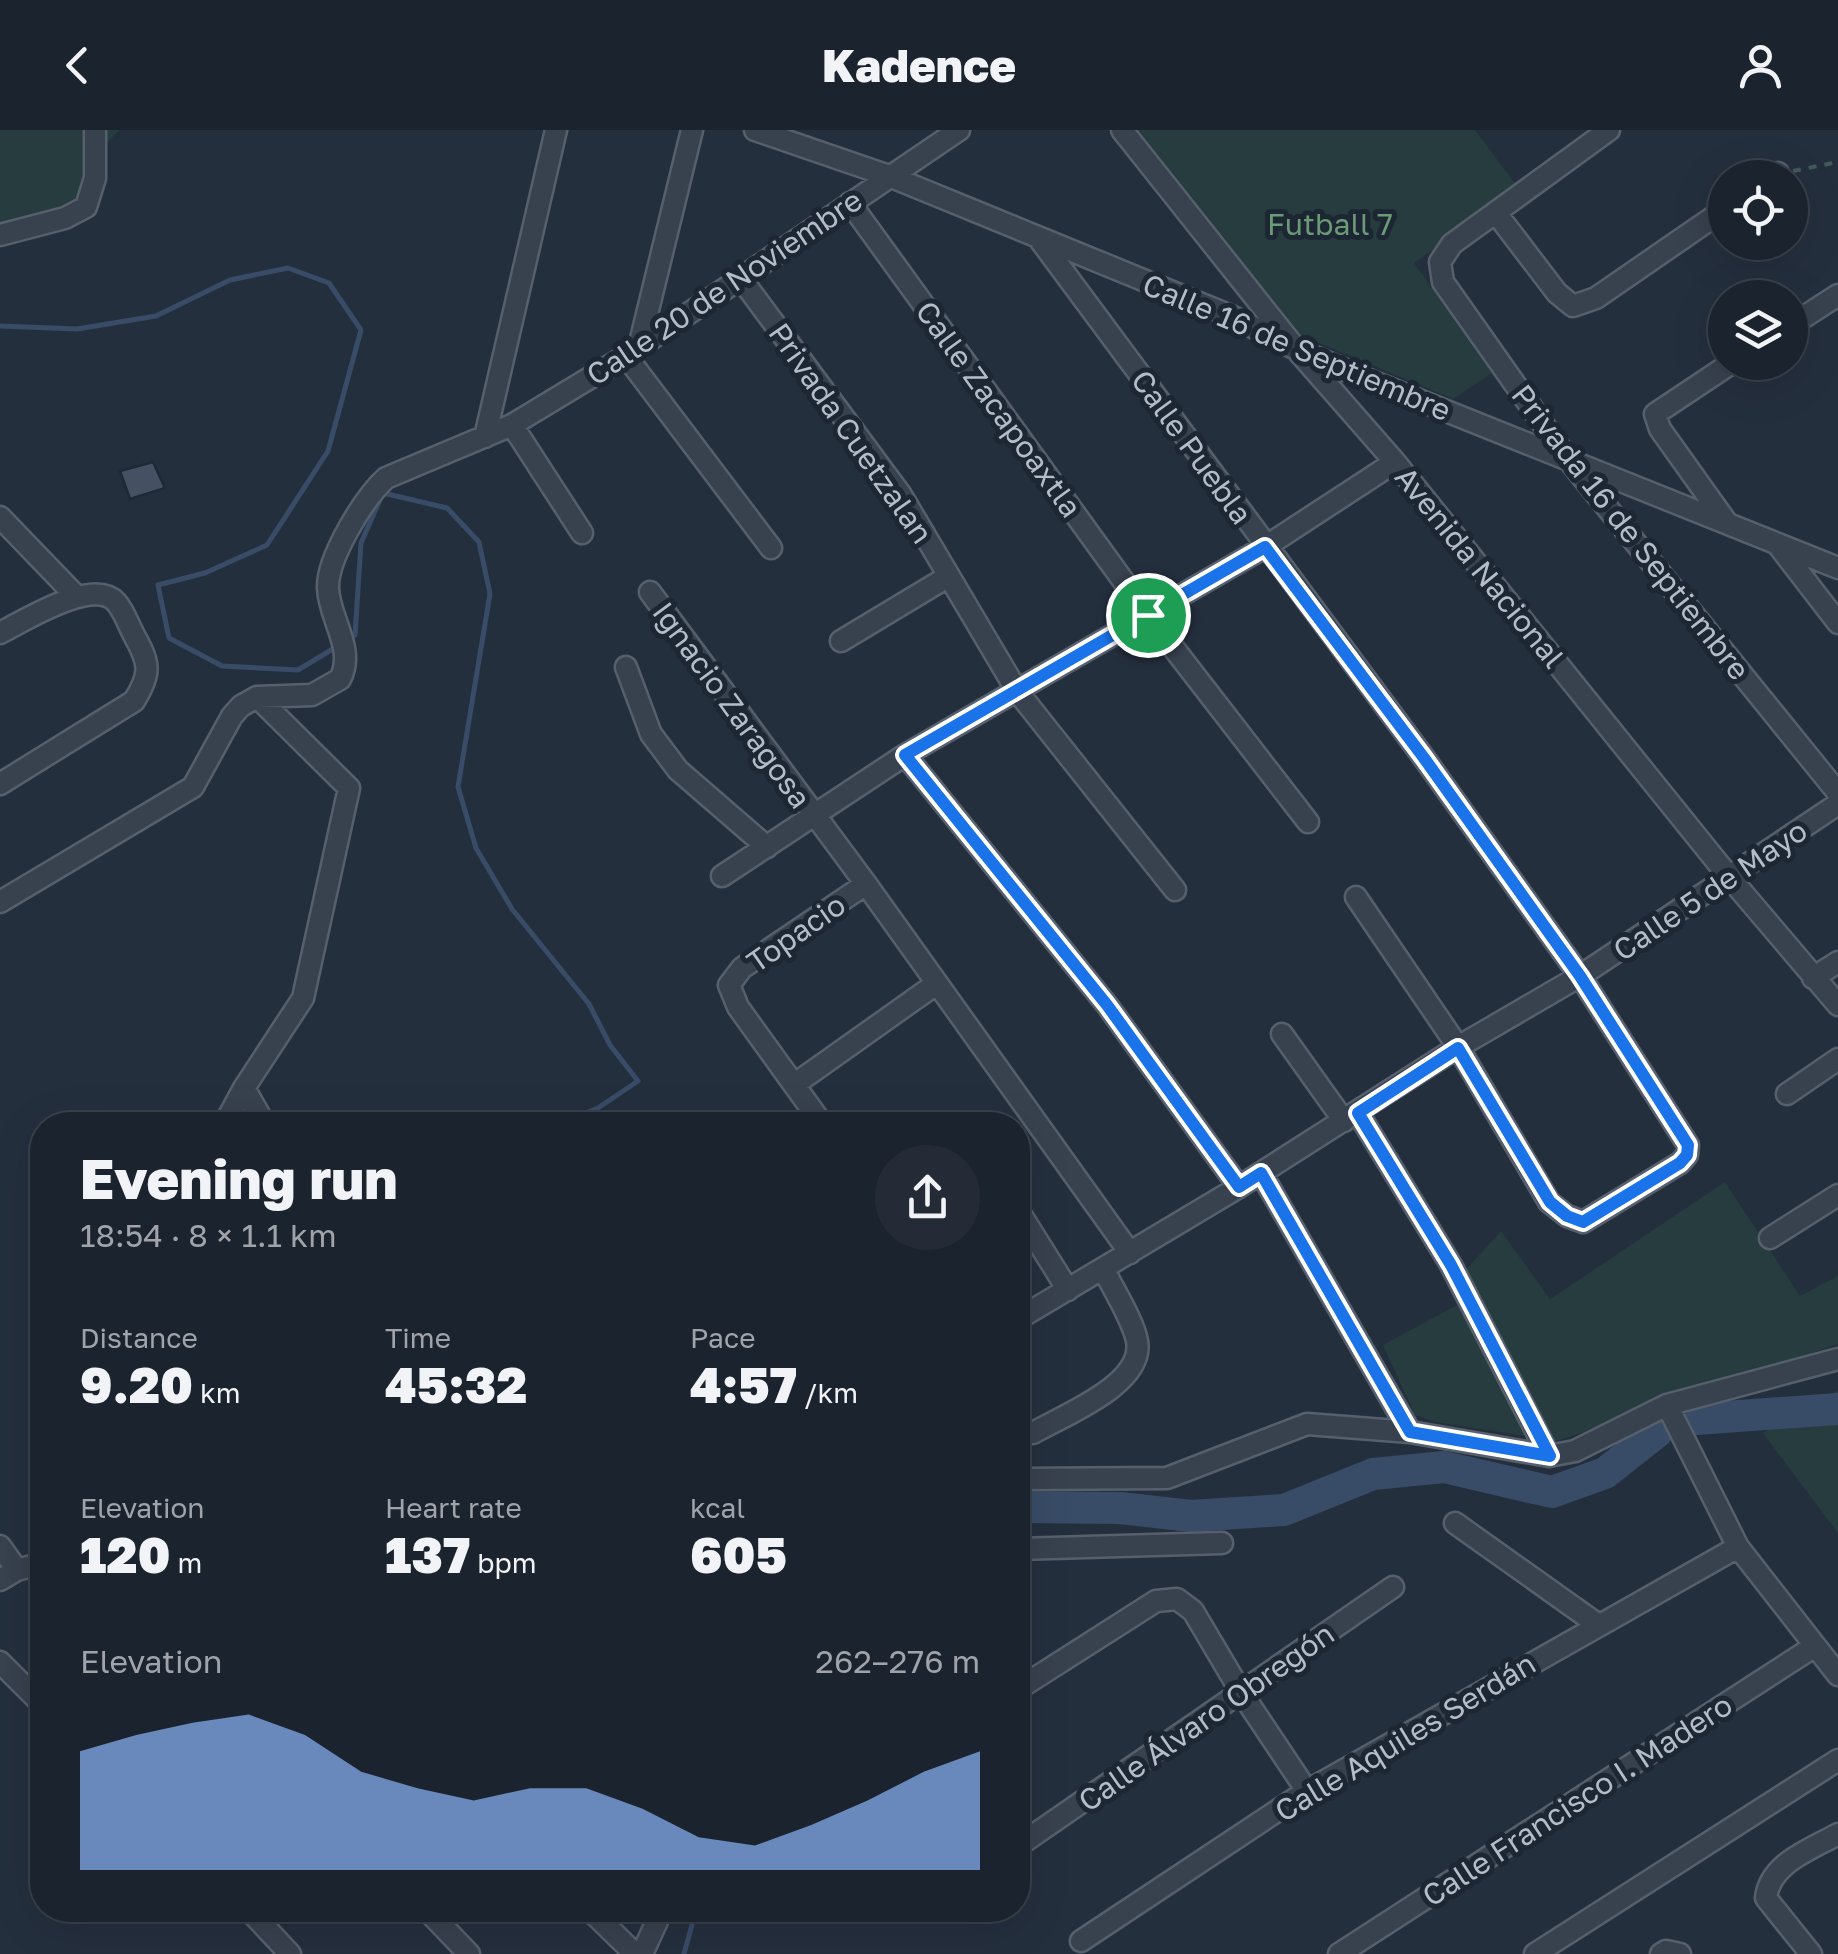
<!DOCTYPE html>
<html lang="en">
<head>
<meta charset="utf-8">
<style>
	body { margin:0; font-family:"Golos Text",sans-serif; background:#242b36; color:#f1f3f6; height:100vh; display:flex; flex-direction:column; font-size:38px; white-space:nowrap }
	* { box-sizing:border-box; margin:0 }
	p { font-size:32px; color:#a0a4aa }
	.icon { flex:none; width:55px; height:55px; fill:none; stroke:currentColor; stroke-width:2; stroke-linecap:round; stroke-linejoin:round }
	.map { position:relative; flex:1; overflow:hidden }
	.drawer { position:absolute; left:30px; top:982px; width:1000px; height:810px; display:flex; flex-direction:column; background:#1b232e; border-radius:40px; box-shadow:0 10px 40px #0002,0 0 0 2px #39404a }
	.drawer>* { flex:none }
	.controls { position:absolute; left:1708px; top:30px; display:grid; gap:20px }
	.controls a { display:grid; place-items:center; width:100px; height:100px; border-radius:50%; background:#1b232e; box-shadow:0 10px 40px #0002,0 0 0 2px #39404a; font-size:50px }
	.pin { position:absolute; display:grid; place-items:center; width:85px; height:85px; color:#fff; margin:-42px; border:5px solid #fff; border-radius:50%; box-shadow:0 2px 10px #0007 }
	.round { display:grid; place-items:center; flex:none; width:105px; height:105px; border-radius:52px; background:#242b36 }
	.headline { display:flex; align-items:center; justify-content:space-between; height:170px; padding:0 50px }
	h1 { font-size:55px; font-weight:800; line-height:75px }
	.metrics { display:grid; grid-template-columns:repeat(3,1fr); gap:15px; height:170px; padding:10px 50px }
	.metrics div { display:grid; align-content:center }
	.metrics b { font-size:50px; font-weight:800 }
	.metrics small { font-size:28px; font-weight:400 }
	.metrics p { font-size:28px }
	.chart { height:280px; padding:20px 50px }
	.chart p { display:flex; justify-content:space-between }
	.chart svg { width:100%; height:180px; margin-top:10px; fill:#8ab4f8; opacity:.7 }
	header { display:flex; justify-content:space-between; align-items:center; height:130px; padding:0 50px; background:#1b232e; font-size:45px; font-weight:800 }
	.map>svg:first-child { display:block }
	.green { fill:#263c3f }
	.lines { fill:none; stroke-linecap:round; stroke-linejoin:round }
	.stream { stroke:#394c67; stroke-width:5 }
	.river { stroke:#394c67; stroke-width:32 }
	.building { fill:#455162; stroke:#1f2835; stroke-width:2.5 }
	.minor-casing { stroke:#565f6c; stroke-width:25 }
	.path { stroke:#44595c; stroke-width:4; stroke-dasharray:8 8; stroke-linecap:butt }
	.minor { stroke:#38414e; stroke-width:20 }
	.route-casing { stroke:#fff; stroke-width:20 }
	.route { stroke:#1a73e8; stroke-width:12 }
	.labels { text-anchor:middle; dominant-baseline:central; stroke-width:10; stroke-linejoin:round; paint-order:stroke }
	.park-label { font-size:30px; fill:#6b9a76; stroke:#1d2633 }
	.street-label { font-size:30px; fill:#b4bcc9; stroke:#1d2633 }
</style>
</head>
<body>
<header><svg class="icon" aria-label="back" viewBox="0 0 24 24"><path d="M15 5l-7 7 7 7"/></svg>Kadence<svg class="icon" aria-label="person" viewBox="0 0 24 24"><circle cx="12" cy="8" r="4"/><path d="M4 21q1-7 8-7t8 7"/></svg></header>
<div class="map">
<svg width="1838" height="1824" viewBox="0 0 1838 1824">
	<rect width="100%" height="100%" fill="#242f3e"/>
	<path class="green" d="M 0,0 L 120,0 L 91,28 L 81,78 L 0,107 Z
		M 1138,0 L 1475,0 L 1519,59 L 1414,133 L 1492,243 L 1453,269 L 1298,204 Z
		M 1725,1052 L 1800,1166 L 1838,1146 L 1838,1214 L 1557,1311 L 1436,1292 L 1415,1285 L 1383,1215 L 1472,1167 L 1462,1144 L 1501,1101 L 1550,1169 Z
		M 1838,1260 L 1838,1403 L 1763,1303 Z"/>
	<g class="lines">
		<path class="stream" d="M 0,196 L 77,199 L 156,186 L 230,150 L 288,138 L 329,153 L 361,200 L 328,321 L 267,415 L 205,443 L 158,455 L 169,508 L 222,536 L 298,540 L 336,517
			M 350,508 L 355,505 L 361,413 L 383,363 L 447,378 L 479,412 L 490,464 L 458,657 L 476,718 L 512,779 L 589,874 L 610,915 L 638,951 L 598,978 L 556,995
			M 684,1824 L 696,1780"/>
		<path class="river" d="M 1696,1289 L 1838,1279
			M 1018,1377 L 1120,1378 L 1191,1386 L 1284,1380 L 1373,1344 L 1444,1337 L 1552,1362 L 1605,1343 L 1657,1302"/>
	</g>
	<path class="building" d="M 153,332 L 165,358 L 130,369 L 120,341 Z"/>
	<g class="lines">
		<defs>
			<path id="minor" d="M 755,0 L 889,46 L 1231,186 L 1296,219 L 1374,252 L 1838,438
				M 1122,0 L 1296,219 L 1395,332 L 1730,748 L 1838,875
				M 1609,0 L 1452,114 L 1440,132 L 1443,152 L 1567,328 L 1838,663
				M 1771,48 L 1778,43
				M 850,73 L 1148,485 L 1308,692
				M 1496,83 L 1557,163 L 1573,176 L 1596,168 L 1725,79
				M 0,105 L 65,88 L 86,77 L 95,48 L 95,0
				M 1040,110 L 1424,628 L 1580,846 L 1688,1015 L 1687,1025 L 1680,1033 L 1583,1092 L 1567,1086 L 1549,1072 L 1458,917 L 1356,767
				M 742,150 L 901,365 L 1017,561 L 1175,760
				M 1790,196 L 1838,165
				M 639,217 L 692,0
				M 626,226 L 771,418
				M 512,295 L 582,403
				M 485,307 L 556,0
				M 0,387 L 76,466
				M 1727,393 L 1660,299 L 1655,284 L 1733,232
				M 1778,415 L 1838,493
				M 650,462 L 866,754 L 1130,1123
				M 0,503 C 24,491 93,447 116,472 C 124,481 129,496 135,507 C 150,534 151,544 134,571 L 0,654
				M 841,511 L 949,446
				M 626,537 L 651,604 L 678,640 L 767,717
				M 905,625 L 1107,875 L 1239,1057
				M 722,746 L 905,625 L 1265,417 L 1395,332
				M 0,772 L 193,657 L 232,586 L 241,576 L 257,567 L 312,565 L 340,549 C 356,519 329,489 328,458 C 327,428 364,368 386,348 L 512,295 L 626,226 L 959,0
				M 1813,848 L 1838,832
				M 1282,904 L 1344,991
				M 795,954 L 936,854
				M 244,958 L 265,995
				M 1787,964 L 1838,929
				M 1358,983 L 1451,1135 L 1549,1326
				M 224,995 L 244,958 L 303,868 L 349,658 L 257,567
				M 823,995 L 738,877 L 729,855 L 742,838 L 866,754
				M 1261,1043 L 1410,1302
				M 1018,1080 L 1068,1160
				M 1770,1108 L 1838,1065
				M 1018,1189 L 1239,1057 L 1458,917 L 1580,846 L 1838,674
				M 1667,1275 L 1738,1417 L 1838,1545
				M 1033,1303 C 1064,1285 1145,1254 1137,1211 C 1133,1190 1113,1159 1104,1140
				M 1018,1349 L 1167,1348 L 1307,1294 L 1410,1302 L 1549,1326 L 1575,1321 L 1667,1275 L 1838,1229
				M 1455,1393 L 1597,1494
				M 0,1416 L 17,1440
				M 1018,1419 L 1222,1413
				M 0,1450 L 17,1440 L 42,1433
				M 0,1532 L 42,1574
				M 1018,1559 L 1156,1471 L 1177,1469 L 1193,1481 L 1241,1562 L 1307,1661
				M 1018,1716 L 1393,1457
				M 249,1780 L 290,1824
				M 427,1780 L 469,1824
				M 590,1780 L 635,1824
				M 1081,1811 L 1307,1661 L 1738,1417
				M 642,1824 L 662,1780
				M 1339,1824 L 1815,1516
				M 1535,1824 L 1838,1630
				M 1661,1824 L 1666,1821 L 1680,1824
				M 1811,1824 L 1766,1768 C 1770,1733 1810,1720 1838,1704"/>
		</defs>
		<use href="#minor" class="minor-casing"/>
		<path class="path" d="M 1793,41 L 1838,32"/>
		<use href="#minor" class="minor"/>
	</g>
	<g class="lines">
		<defs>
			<path id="route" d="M 1265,417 L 1424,628 L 1580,846 L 1688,1015 L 1687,1025 L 1680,1033 L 1583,1092 L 1567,1086 L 1550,1072 L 1458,918 L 1358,983 L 1451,1135 L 1550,1326 L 1410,1302 L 1261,1043 L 1239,1057 L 1107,875 L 905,625 Z"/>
		</defs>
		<use href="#route" class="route-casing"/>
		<use href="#route" class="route"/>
	</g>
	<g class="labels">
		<g class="park-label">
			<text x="1330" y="94">Futball 7</text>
		</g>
		<g class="street-label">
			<text transform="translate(724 157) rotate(-34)">Calle 20 de Noviembre</text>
			<text transform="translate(1297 217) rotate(23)">Calle 16 de Septiembre</text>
			<text transform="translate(999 279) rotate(54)">Calle Zacapoaxtla</text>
			<text transform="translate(851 303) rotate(55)">Privada Cuetzalan</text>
			<text transform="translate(1192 317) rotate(54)">Calle Puebla</text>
			<text transform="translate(1631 402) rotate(52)">Privada 16 de Septiembre</text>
			<text transform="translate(1480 437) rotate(51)">Avenida Nacional</text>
			<text transform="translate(732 575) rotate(54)">Ignacio Zaragosa</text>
			<text transform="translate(1710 760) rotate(-34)">Calle 5 de Mayo</text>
			<text transform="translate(796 803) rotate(-35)">Topacio</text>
			<text transform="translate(1206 1587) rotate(-35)">Calle Álvaro Obregón</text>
			<text transform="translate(1405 1607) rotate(-31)">Calle Aquiles Serdán</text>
			<text transform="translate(1577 1670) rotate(-33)">Calle Francisco I. Madero</text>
		</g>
	</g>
</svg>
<div class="controls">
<a><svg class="icon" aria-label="locate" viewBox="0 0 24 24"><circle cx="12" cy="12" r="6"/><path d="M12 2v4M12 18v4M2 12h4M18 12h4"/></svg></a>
<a><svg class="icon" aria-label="layers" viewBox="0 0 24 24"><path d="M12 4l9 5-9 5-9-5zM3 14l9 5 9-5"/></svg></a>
</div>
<div class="pin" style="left:1148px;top:485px;background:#1e9e55"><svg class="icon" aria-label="arrive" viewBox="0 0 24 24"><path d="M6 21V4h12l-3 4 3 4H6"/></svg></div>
<section class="drawer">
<div class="headline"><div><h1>Evening run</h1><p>18:54 · 8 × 1.1 km</p></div><a class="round"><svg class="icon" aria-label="share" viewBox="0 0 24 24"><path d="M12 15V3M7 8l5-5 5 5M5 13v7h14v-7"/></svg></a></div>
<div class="metrics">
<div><p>Distance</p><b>9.20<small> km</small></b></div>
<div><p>Time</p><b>45:32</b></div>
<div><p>Pace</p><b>4:57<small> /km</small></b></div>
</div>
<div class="metrics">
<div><p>Elevation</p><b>120<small> m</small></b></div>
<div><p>Heart rate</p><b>137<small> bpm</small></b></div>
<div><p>kcal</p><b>605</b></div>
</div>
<div class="chart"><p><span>Elevation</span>262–276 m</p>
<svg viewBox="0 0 160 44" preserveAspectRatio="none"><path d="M0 44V15L10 11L20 8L30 6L40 11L50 20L60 24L70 27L80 24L90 24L100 29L110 36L120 38L130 33L140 27L150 20L160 15V44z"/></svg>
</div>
</section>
</div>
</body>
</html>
